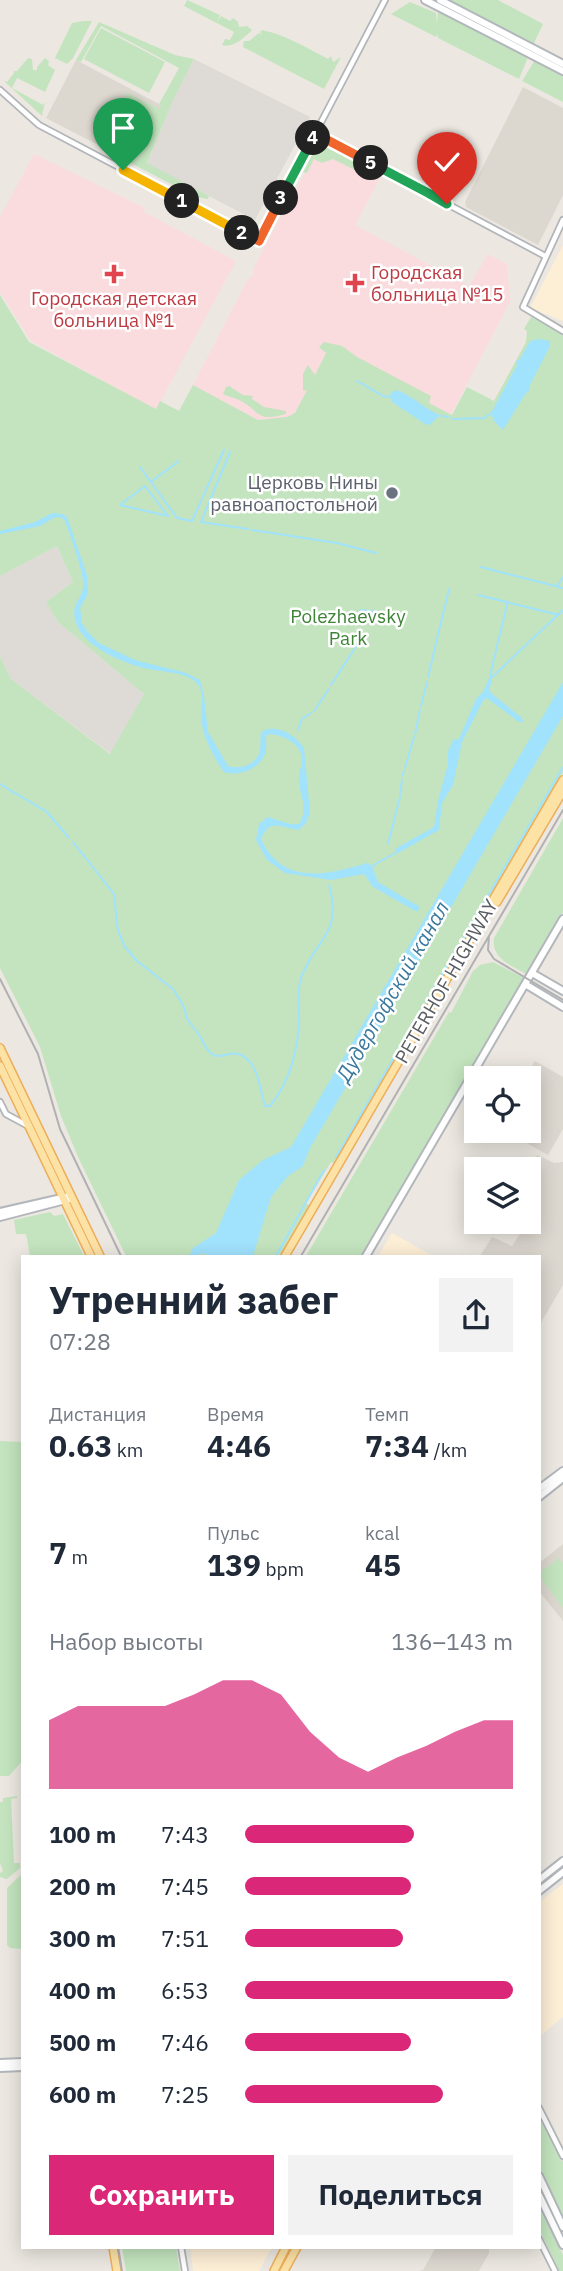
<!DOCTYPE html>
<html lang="ru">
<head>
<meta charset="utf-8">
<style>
	body { margin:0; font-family:"IBM Plex Sans",sans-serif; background:#f2f2f3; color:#1f2937; height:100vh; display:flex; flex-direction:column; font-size:26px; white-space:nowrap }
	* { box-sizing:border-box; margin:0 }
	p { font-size:23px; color:#747a83 }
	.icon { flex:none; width:38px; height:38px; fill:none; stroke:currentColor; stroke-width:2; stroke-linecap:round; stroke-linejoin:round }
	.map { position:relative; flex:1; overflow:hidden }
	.side { position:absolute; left:21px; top:1255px; width:520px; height:994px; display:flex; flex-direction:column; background:#fff; border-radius:0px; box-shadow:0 4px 18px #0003 }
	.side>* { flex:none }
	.fabs { position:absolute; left:464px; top:1066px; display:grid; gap:14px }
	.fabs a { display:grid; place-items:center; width:77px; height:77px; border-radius:0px; background:#fff; box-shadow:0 4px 18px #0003; font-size:35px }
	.pin { position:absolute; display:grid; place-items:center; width:60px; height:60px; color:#fff; margin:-72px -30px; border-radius:50% 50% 50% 0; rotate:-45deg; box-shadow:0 0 7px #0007 }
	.pin .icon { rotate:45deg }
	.km { position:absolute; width:35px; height:35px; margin:-18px; border-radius:50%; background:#222; color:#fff; font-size:19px; line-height:35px; text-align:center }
	.round { display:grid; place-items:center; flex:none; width:74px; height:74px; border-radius:0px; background:#f2f2f3 }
	.summary { display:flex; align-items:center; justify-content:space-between; height:119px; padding:0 28px }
	h1 { font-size:38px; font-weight:800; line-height:52px }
	.figures { display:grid; grid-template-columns:repeat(3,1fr); gap:10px; height:119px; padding:7px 28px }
	.figures div { display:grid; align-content:center }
	.figures b { font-size:30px; font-weight:800 }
	.figures small { font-size:19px; font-weight:400 }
	.figures p { font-size:19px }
	.chart { height:196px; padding:14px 28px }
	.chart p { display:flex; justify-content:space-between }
	.chart svg { width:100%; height:126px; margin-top:7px; fill:#db2777; opacity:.7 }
	.action { display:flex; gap:14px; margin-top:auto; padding:14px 28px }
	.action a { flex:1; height:80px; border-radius:0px; background:#db2777; color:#fff; font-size:28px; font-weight:800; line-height:80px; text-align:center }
	.action a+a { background:#f2f2f3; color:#1f2937 }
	ul { padding:0 28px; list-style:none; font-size:23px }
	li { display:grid; grid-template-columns:112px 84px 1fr; align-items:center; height:52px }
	li i { height:18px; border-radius:9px; background:#db2777 }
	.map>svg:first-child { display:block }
	.commercial { fill:#fdeed6 }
	.industrial { fill:#dedad6 }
	.education { fill:#dcd7cf }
	.medical { fill:#fadcde }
	.green { fill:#c3e4be }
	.water { fill:#a1e2fd }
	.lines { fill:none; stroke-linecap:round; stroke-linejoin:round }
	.stream { stroke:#a1e2fd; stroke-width:2 }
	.street-casing { stroke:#b2b5b9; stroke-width:8 }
	.secondary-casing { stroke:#b3b7bc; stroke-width:10 }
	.primary-casing { stroke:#edae59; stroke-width:10 }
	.street { stroke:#fff; stroke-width:4.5 }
	.secondary { stroke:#fff; stroke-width:6 }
	.primary { stroke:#fde2a6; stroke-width:7 }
	.tram { stroke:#b0b1b2; stroke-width:2 }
	.split-1-casing { stroke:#fff; stroke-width:14 }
	.split-2-casing { stroke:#fff; stroke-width:14 }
	.split-3-casing { stroke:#fff; stroke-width:14 }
	.split-4-casing { stroke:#fff; stroke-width:14 }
	.split-5-casing { stroke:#fff; stroke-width:14 }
	.split-6-casing { stroke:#fff; stroke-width:14 }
	.split-7-casing { stroke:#fff; stroke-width:14 }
	.split-1 { stroke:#f5b400; stroke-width:9 }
	.split-2 { stroke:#f5b400; stroke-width:9 }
	.split-3 { stroke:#f0652b; stroke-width:9 }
	.split-4 { stroke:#22a559; stroke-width:9 }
	.split-5 { stroke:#f0652b; stroke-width:9 }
	.split-6 { stroke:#22a559; stroke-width:9 }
	.split-7 { stroke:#22a559; stroke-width:9 }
	.health-dot { fill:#e0444e; stroke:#fff; stroke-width:2.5 }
	.worship-dot { fill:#6b7280; stroke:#fff; stroke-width:2.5 }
	.labels { text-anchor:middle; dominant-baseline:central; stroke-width:5; stroke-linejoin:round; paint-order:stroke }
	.health-label { font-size:19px; fill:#be3a42; stroke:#fff; text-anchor:start }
	.worship-label { font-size:19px; fill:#5b616d; stroke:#fff; text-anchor:end }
	.park-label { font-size:19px; fill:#3e8437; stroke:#fff }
	.street-label { font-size:19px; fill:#5a5e62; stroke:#fff }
	.water-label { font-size:21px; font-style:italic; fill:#3a789c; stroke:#fff }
</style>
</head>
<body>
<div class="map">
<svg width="563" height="2271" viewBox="0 0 563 2271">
	<rect width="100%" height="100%" fill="#ece8e1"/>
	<path class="commercial" d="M 563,245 L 563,321 L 530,308 Z
		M 392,1233 L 433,1256 L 378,1256 Z
		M 563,1884 L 563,2017 L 539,2037 L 539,1902 Z
		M 190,2247 L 272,2247 L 259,2271 L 193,2271 Z"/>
	<path class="industrial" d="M 194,59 L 310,117 L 255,220 L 147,164 L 173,99 Z
		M 57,546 L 73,582 L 46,602 L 58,622 L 144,694 L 111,754 L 11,679 L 0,656 L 0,576 Z"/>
	<path class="education" d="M 76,60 L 161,105 L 131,162 L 46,118 Z
		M 523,87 L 563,108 L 563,195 L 538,245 L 466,207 L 465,202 Z
		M 535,1061 L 563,1077 L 563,1129 L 548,1155 L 514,1136 L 516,1133 L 512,1131 L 528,1130 L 528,1078 L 524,1078 Z
		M 537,1155 L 554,1163 L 563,1162 L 563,1285 L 539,1326 L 539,1256 L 480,1256 L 492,1237 L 512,1246 L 526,1225 L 520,1222 L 528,1222 L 529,1170 Z
		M 563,1544 L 563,1621 L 539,1591 L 539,1563 Z
		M 436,2247 L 489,2247 L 489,2253 L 479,2271 L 418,2271 L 423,2270 Z"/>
	<path class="medical" d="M 325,150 L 380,178 L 355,225 L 469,286 L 488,254 L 507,264 L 510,302 L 452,413 L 447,413 L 331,351 L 296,413 L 288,417 L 258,420 L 193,385 L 248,279 L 254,275 L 254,267 L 266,244 L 316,153 Z
		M 34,154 L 145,208 L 144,212 L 236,261 L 156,410 L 31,341 L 0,292 L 0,217 Z"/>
	<path class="green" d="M 187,0 L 220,15 L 217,22 L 221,16 L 230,21 L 233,18 L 238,22 L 239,27 L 247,26 L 252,30 C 245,37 232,49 222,45 L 225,39 L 230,40 L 234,32 L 184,6 Z
		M 446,0 L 498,0 L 543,24 L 533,45 Z
		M 410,2 L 436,13 L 437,23 L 438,13 L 440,11 L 528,57 L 519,79 L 438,38 L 437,34 L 436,37 L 391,14 Z
		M 83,21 L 92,21 L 73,58 L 67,64 L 55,58 L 72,23 Z
		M 99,22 L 175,55 L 194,59 L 173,100 L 147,163 L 209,196 L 208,199 L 196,197 L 98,146 L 109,149 L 115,137 L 107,133 L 127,93 L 159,109 L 161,105 L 159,104 L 179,68 L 101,26 L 81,62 L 76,60 Z
		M 101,28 L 165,62 L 149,93 L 84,59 Z
		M 262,30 C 286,35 307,48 328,59 L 331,56 L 333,62 L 341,57 L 324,89 L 243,47 L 244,41 L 249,41 L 259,33 L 262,35 L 260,32 Z
		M 28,58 L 32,59 L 33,70 L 37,70 L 37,67 L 45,58 L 49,61 L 48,65 L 55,70 L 57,66 L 45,92 L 17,78 L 12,88 L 43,105 L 45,102 L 42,116 L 4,81 L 7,82 L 14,73 L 14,71 L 17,71 Z
		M 535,60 L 563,75 L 563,102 L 522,81 Z
		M 322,144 L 332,146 L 375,169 L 371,178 L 333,159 L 322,163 L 314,159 L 307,173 L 303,172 L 314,151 L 327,148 Z
		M 0,295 L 29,342 L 156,409 L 160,401 L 179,411 L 193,385 L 258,420 L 287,417 L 295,413 L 307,390 L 303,391 L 303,374 L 308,365 L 315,375 L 326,353 L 319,347 L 324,342 L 342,346 L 357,357 L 431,396 L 429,403 L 452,415 L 467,387 L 494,401 L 526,342 L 527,331 L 524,329 L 531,317 L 557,329 L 563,336 L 563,773 L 335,1164 L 331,1162 L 306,1203 L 309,1205 L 306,1215 L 282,1256 L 126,1256 L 78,1157 L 61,1116 L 40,1047 L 0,968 L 0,656 L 11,679 L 110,754 L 144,694 L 58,622 L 46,602 L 73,582 L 57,546 L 0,576 Z
		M 229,386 L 243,395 L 253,396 L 252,399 L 264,407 L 286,411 L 286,414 C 255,423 260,410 239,400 C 233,397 228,397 223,394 L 226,387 Z
		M 563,818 L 563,912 L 526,974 C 511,965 491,959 494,938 Z
		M 493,962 L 524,978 L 362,1256 L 306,1256 L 449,1012 L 451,1013 L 473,971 L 480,965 Z
		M 50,1212 L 54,1216 L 63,1214 L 84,1256 L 30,1256 L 26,1234 L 16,1234 L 14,1220 Z
		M 0,1441 L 23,1442 L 23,1760 L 9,1776 L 0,1776 Z
		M 559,1558 L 563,1564 L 563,1608 L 539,1576 L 539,1573 Z
		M 17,1796 L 17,1798 L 11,1799 L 14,1863 L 20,1863 L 20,1868 L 7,1879 L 0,1877 L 0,1873 L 3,1871 L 0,1863 L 0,1802 L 3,1802 L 3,1798 Z
		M 23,1873 L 23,1949 L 10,1948 L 7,1945 L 7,1888 Z
		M 539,2112 L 563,2162 L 563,2218 L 539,2167 Z
		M 539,2205 L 563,2255 L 563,2271 L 559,2271 L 539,2229 Z
		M 122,2247 L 176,2247 L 180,2271 L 126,2271 Z"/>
	<path class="water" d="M 539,339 L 550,341 L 549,348 L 530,385 L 530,390 L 526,393 L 503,430 L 494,421 L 491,413 L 517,365 L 516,361 L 520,359 L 530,341 Z
		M 395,390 C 412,394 425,410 442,416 L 438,417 L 430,425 L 425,424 L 392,402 L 390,394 Z
		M 52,513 L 62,514 L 67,517 L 87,575 L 88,594 L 80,608 L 82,623 L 87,631 L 99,643 L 135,660 L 186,673 L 200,680 L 204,696 L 208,732 L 228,766 C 240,770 258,764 260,750 C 261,744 260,738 261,732 C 277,723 295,735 304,748 L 310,813 L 306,823 L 299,830 C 281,828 270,817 261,839 C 282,886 328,875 367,863 L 372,866 L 378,882 L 420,907 L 417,912 L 373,887 L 364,874 L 331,880 L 285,873 L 267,860 L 256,840 L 259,824 L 268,817 L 290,824 L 299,824 C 309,808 300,797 299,781 C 298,774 302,766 302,759 C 301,743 283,735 269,734 L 266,736 C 266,742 267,749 265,754 C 259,769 239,777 224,772 C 215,760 204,739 202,724 C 200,712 205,697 199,686 C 190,671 159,672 144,668 C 124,663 91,649 80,631 C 64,603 86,601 83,581 C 80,562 71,537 64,519 L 59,517 L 53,518 L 40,526 L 0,534 L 0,531 L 35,522 Z
		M 490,676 L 492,681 L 489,690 L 491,693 L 522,718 L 523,722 L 519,722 L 488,699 L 484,699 L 462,742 L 453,785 L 442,803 L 439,830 L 398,853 L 395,849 L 434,827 L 438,801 L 448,764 L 448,751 L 453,740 L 459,739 L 476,699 L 483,692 Z
		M 563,682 L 563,716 L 310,1148 L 303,1166 L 288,1176 L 271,1197 L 253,1256 L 209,1256 L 203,1253 L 197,1256 L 189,1256 L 193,1248 L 216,1233 L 239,1180 L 263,1160 L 291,1147 Z"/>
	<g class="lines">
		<path class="stream" d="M 357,381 L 383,396 L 390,397
			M 442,416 L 448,417
			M 453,419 L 484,418 L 491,413
			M 230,452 L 201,522 L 248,529
			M 140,467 L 177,518 L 192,521 L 224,450
			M 152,481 L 179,461
			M 145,486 L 168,516 L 120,505 Z
			M 252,530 L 337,543 L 376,553
			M 481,567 L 563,588
			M 558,585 L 563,577
			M 478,595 L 559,615
			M 360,610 L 404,615
			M 490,676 L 507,604
			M 428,677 L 449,589
			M 491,678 L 563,610
			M 331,685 L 357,645
			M 421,706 L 427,682
			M 314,711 L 329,689
			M 298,730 L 302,719 L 311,713
			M 415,734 L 420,710
			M 405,768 L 414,737
			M 402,776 L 404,771
			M 0,784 L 47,812 L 69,838
			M 400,794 L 402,780
			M 73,842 L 114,894 L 118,931 L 125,947 L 137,961 L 173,989 L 183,1005 L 187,1019 L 200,1036
			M 388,844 L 400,797
			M 370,867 L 397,852
			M 201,1038 C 217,1074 226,1043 246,1058 C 259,1068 260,1092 265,1106 L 270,1106 C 290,1082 299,1047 299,1016 C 299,1003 297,991 301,978 C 315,938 343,936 329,885
			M 336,1157 L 563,767
			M 276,1256 L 324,1170"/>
		<defs>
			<path id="street" d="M 0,90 L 39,125 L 259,241 L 385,0
				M 316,134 L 545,256
				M 563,220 L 523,307 L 563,331
				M 0,1102 L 6,1114 L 30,1127
				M 539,2108 L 563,2156
				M 539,2239 L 555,2271
				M 181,2247 L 185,2271"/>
			<path id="secondary" d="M 425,0 L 563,71
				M 440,0 L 563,64
				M 532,973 L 563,991
				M 525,984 L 563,1007
				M 0,1212 L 66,1197
				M 0,1217 L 69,1199
				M 366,1256 L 563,919
				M 539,1489 L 563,1471
				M 539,1497 L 563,1478
				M 539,1880 L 563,1861
				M 539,1891 L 563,1872
				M 0,2063 L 23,2062
				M 0,2068 L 23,2067
				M 539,2176 L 563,2227
				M 539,2195 L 563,2245"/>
			<path id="primary" d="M 497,902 L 563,791
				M 0,1048 L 100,1256
				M 0,1066 L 91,1256
				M 285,1256 L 563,780
				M 113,2247 L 117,2271
				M 274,2271 L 286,2247
				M 284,2271 L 297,2247"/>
		</defs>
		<use href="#street" class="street-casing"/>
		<use href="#secondary" class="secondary-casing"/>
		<use href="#primary" class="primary-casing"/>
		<use href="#street" class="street"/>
		<use href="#secondary" class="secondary"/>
		<use href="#primary" class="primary"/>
		<path class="tram" d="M 489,936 L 488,950 L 494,959 L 563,1000
			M 0,979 L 38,1054 L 60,1129 L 121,1256
			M 301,1256 L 563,810
			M 118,2247 L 122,2271"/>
	</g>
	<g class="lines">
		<defs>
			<path id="split-1" d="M 123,170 L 182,201"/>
			<path id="split-2" d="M 182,201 L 242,233"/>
			<path id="split-3" d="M 242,233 L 259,241 L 281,198"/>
			<path id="split-4" d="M 281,198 L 313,138"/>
			<path id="split-5" d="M 313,138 L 316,134 L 371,163"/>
			<path id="split-6" d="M 371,163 L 430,194"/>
			<path id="split-7" d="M 430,194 L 447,204"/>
		</defs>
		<use href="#split-1" class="split-1-casing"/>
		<use href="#split-2" class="split-2-casing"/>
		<use href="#split-3" class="split-3-casing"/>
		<use href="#split-4" class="split-4-casing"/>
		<use href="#split-5" class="split-5-casing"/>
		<use href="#split-6" class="split-6-casing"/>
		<use href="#split-7" class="split-7-casing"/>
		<use href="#split-1" class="split-1"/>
		<use href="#split-2" class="split-2"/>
		<use href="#split-3" class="split-3"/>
		<use href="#split-4" class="split-4"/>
		<use href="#split-5" class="split-5"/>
		<use href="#split-6" class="split-6"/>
		<use href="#split-7" class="split-7"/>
	</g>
	<g class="health-dot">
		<path d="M110.5 263.5h7v7h7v7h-7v7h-7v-7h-7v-7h7z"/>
		<path d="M351.5 272.5h7v7h7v7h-7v7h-7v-7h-7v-7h7z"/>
	</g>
	<circle class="worship-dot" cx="392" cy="493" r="7"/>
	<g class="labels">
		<g class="health-label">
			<text x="371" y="272">Городская<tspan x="371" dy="22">больница №15</tspan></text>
			<text x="114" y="298" text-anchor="middle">Городская детская<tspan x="114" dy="22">больница №1</tspan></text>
		</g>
		<g class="worship-label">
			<text x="378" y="482">Церковь Нины<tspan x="378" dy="22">равноапостольной</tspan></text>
		</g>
		<g class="park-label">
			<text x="348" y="616">Polezhaevsky<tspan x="348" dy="22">Park</tspan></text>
		</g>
		<g class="street-label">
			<text transform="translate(446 981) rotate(-60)">PETERHOF HIGHWAY</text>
		</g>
		<g class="water-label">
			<text transform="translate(392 991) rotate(-60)">Дудергофский канал</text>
		</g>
	</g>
</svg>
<div class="fabs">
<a><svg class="icon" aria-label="locate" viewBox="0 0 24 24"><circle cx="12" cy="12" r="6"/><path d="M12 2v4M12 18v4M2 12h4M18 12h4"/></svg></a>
<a><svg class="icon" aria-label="layers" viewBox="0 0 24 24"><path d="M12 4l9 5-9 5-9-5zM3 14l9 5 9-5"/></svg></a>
</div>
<div class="pin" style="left:123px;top:170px;background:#1e9e55"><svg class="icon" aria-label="arrive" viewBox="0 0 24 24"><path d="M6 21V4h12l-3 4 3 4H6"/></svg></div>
<div class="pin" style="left:447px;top:204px;background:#d93025"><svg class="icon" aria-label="check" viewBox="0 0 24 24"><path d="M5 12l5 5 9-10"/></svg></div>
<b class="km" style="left:182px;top:201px">1</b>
<b class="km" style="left:242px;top:233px">2</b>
<b class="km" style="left:281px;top:198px">3</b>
<b class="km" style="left:313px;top:138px">4</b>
<b class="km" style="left:371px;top:163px">5</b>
<section class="side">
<div class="summary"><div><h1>Утренний забег</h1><p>07:28</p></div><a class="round"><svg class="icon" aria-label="share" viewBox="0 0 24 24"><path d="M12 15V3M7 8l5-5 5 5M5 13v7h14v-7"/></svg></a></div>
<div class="figures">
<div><p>Дистанция</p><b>0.63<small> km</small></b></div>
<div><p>Время</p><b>4:46</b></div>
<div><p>Темп</p><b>7:34<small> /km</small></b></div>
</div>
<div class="figures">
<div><b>7<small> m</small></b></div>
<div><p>Пульс</p><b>139<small> bpm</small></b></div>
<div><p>kcal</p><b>45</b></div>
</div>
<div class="chart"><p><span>Набор высоты</span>136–143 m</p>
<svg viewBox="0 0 160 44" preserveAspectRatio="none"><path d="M0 44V20L10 15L20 15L30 15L40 15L50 11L60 6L70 6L80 11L90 24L100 33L110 38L120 33L130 29L140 24L150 20L160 20V44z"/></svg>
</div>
<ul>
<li><b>100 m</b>7:43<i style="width:63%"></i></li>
<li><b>200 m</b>7:45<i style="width:62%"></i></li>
<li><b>300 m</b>7:51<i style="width:59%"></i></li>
<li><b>400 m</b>6:53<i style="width:100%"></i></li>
<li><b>500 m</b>7:46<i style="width:62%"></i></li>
<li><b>600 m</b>7:25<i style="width:74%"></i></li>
</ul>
<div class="action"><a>Сохранить</a><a>Поделиться</a></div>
</section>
</div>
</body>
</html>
